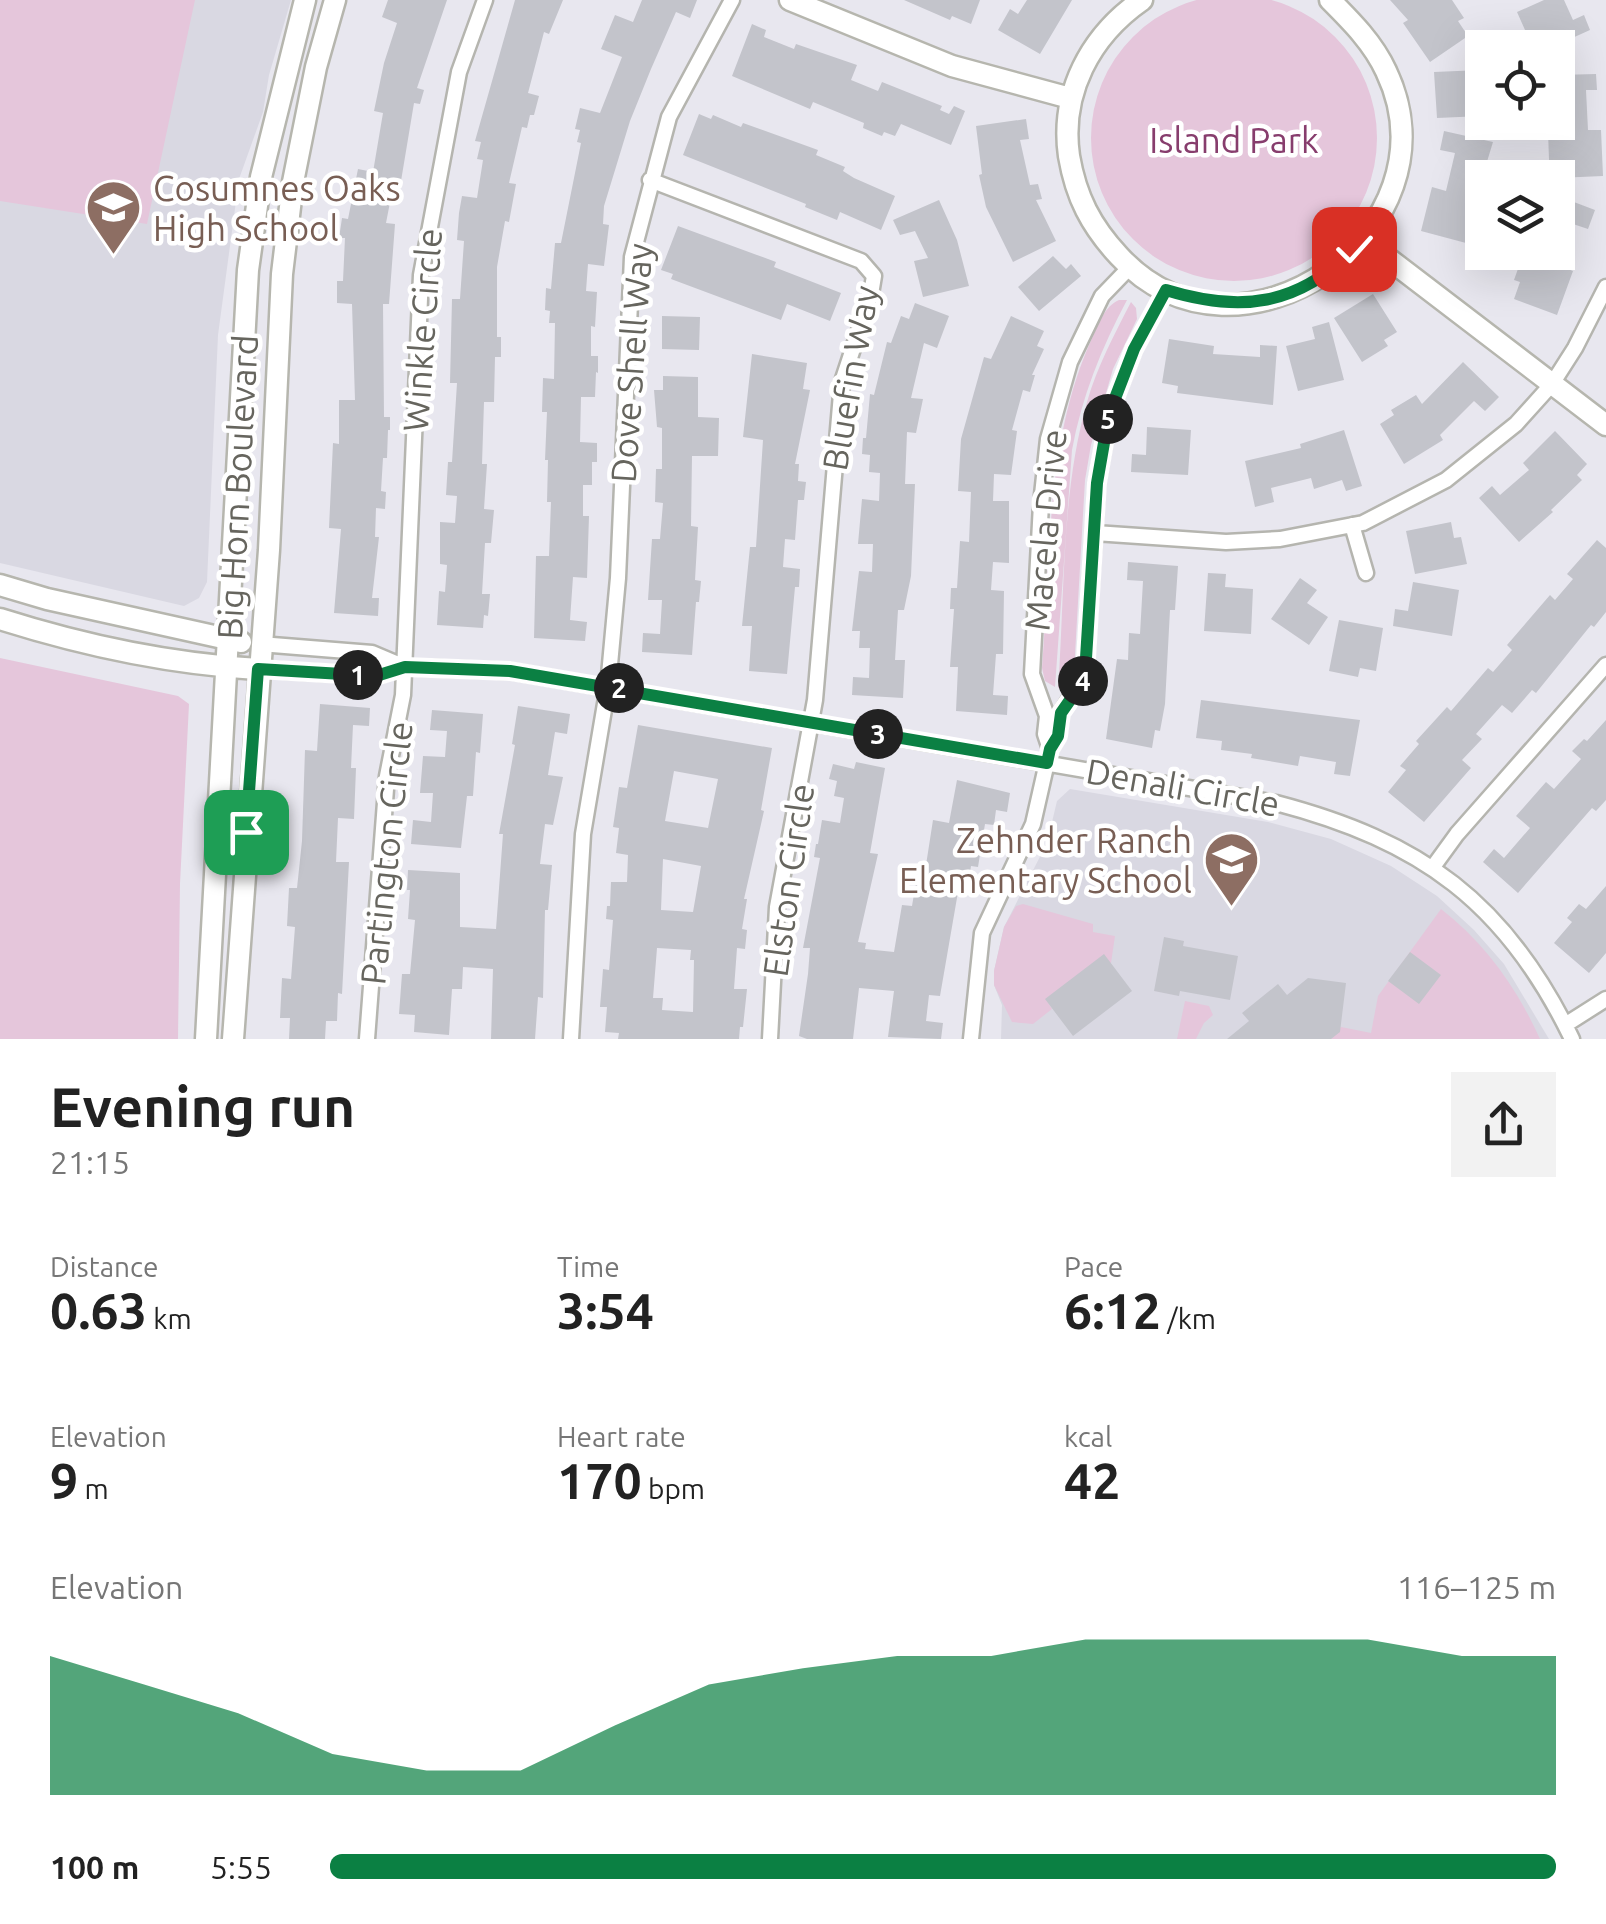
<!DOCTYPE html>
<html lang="en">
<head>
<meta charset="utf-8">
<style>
	body { margin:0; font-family:Ubuntu,sans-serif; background:#f2f2f2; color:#222; height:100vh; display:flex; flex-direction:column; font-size:38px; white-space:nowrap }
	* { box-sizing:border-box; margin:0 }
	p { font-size:32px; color:#767676 }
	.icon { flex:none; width:55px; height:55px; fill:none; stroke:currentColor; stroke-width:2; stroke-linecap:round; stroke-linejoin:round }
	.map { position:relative; height:1039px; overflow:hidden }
	.details { display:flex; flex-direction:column; background:#fff; flex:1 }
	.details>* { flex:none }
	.controls { position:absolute; left:1465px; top:30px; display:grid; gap:20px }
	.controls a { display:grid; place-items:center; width:110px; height:110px; border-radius:0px; background:#fff; box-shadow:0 10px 40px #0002; font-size:50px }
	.pin { position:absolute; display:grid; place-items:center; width:85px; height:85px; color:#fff; margin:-42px; border-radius:20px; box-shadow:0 5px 15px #0006 }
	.km { position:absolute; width:50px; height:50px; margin:-25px; border-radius:50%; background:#222; color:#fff; font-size:28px; line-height:50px; text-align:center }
	.round { display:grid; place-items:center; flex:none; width:105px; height:105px; border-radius:0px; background:#f2f2f2 }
	.summary { display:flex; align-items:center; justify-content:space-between; height:170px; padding:0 50px }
	h1 { font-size:55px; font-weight:700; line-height:75px }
	.stats { display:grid; grid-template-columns:repeat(3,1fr); gap:15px; height:170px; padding:10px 50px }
	.stats div { display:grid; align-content:center }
	.stats b { font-size:50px; font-weight:700 }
	.stats small { font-size:28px; font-weight:400 }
	.stats p { font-size:28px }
	.chart { height:280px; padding:20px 50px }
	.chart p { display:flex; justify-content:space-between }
	.chart svg { width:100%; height:180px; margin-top:10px; fill:#0b8043; opacity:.7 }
	ul { padding:0 50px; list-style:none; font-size:32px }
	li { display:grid; grid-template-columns:160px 120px 1fr; align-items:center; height:75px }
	li i { height:25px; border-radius:12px; background:#0b8043 }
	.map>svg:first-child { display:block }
	.education { fill:#d9d8e2 }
	.green { fill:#e5c6db }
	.building { fill:#c3c4cb; fill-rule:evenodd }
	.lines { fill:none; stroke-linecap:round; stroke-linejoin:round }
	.street-casing { stroke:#b5b5af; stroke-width:19 }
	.secondary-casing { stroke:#b6b6ae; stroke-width:25 }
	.street { stroke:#fff; stroke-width:14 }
	.secondary { stroke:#fff; stroke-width:20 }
	.route-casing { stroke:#fff; stroke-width:20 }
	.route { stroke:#0b8043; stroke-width:12 }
	.labels { text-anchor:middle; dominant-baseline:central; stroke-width:9; stroke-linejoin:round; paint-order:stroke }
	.park-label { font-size:35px; fill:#873d6d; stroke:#fff }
	.education-label { font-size:35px; fill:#785e54; stroke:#fff; text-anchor:start }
	.street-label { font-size:35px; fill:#66655e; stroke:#fff }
</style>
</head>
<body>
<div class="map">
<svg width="1606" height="1039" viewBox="0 0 1606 1039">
	<rect width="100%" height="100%" fill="#e8e7ef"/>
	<path class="education" d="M 0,0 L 291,0 L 269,75 L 263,112 L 239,179 L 218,335 L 207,582 L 199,598 L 184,606 L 0,563 Z
		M 1070,789 L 1268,822 L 1331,839 L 1391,866 L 1437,896 L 1474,930 L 1504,964 L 1549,1039 L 1001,1039 L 1002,1005 L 994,985 L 994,971 L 1004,927 L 1047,843 L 1057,801 Z"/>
	<path class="green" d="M1091 138a143 143 0 1 1 286 0a143 143 0 1 1-286 0Z
		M 0,0 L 195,0 L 147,224 L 0,201 Z
		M 1119,300 L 1127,300 C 1101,349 1082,396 1072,450 L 1055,687 L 1045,681 L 1042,668 C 1051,556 1045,440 1093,336 C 1099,323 1105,306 1119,300 Z
		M 1131,302 L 1136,308 L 1137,319 L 1113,369 L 1091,445 L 1085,480 L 1074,672 L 1070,683 L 1058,688 C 1065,594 1061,493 1087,402 C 1097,367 1114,335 1131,302 Z
		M 0,658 L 178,696 L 189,704 L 180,884 L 178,1039 L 0,1039 Z
		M 1023,904 L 1093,924 L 1093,932 L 1115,936 L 1111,963 L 1046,999 L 1052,1009 L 1033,1024 L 1012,1022 L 994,985 L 994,971 L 1004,927 L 1016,906 Z
		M 1441,909 C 1485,943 1517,988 1540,1039 L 1331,1039 L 1341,1027 L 1371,1033 L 1378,996 Z
		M 1185,1001 L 1209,1006 L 1213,1015 L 1204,1023 L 1196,1039 L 1177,1039 Z"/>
	<path class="building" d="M 388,0 L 447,0 L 417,88 L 424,90 L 420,104 L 414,103 L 399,193 L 392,192 L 386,223 L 395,224 L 389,304 L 383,304 L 384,417 L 390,417 L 390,430 L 388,430 L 387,458 L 383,458 L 381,491 L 386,492 L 385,509 L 376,508 L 375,537 L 379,537 L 372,598 L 379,598 L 378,616 L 334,613 L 341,529 L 329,528 L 333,443 L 339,444 L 339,400 L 355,400 L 352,304 L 337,303 L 337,281 L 343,281 L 345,238 L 339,238 L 342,218 L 348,219 L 358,169 L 373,172 L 383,113 L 374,111 L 384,63 L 397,23 L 382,17 Z
		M 515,0 L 563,0 L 549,34 L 544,32 L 528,93 L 539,96 L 534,115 L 530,115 L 527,128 L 522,127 L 509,183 L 516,184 L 509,222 L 505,221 L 497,267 L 497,337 L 501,337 L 501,357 L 495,357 L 494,402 L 484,402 L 482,464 L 487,464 L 484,509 L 494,510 L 491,543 L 485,543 L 482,594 L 490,594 L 488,616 L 484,615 L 483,628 L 437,625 L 439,591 L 445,592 L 447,565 L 440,564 L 440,522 L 455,523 L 457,496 L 446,495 L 448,462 L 452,462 L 457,383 L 450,383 L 452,299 L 460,299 L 464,241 L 457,240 L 459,213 L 462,196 L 477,198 L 483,160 L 477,159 L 481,142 L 475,141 Z
		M 642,0 L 697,0 L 690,18 L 676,12 L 651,69 L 630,121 L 604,206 L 603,224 L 609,225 L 604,266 L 588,264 L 586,291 L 597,292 L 595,327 L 591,326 L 591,356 L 598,356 L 598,373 L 596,372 L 595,397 L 581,397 L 580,442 L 597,443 L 597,462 L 592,462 L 592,485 L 583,485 L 583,516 L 589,516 L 587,578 L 573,577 L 570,620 L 587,622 L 585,641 L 534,638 L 536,556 L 549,556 L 551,502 L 547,502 L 548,460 L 545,460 L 547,412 L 542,412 L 543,378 L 554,379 L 555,323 L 549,323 L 550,311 L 545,310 L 546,288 L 551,289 L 555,243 L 561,243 L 581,143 L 577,142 L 580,130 L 575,129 L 580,108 L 600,113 L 622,57 L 601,49 L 615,15 L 633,22 Z
		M 904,0 L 980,0 L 971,24 L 952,16 L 950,20 Z
		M 1027,0 L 1072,0 L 1040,54 L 998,30 L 1010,9 L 1018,14 Z
		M 1390,0 L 1452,0 L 1464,18 L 1458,21 L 1468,36 L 1430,62 L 1403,23 L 1408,20 Z
		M 1544,0 L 1564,0 L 1573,20 L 1584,15 L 1590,30 L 1550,48 L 1533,48 L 1517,12 Z
		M 752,24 L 766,30 L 764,37 L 794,49 L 796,44 L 857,65 L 851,80 L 878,91 L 882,82 L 942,106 L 940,110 L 949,114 L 954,106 L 965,111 L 951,145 L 901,124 L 895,136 L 884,132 L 882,136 L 863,128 L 864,123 L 813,102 L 810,109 L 732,76 Z
		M 1481,70 L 1482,116 L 1437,118 L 1434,72 Z
		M 1596,74 L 1597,90 L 1586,90 L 1588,130 L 1601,130 L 1603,176 L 1557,178 L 1556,160 L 1549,160 L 1548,131 L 1558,130 L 1558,75 Z
		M 699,114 L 711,119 L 713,115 L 741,127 L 743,123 L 818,150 L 816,155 L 845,167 L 843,171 L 854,178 L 895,196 L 881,230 L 840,212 L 837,220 L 805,207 L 806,204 L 683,155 Z
		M 1026,119 L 1029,139 L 1020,140 L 1030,185 L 1038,184 L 1042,199 L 1036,200 L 1056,241 L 1013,262 L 986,207 L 979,175 L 982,174 L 976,126 Z
		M 1444,131 L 1493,142 L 1482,178 L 1482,201 L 1476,229 L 1470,227 L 1466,243 L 1421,231 L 1432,187 L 1446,191 L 1455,153 L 1440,150 Z
		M 1558,196 L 1595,210 L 1588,229 L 1573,224 L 1559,263 Z
		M 939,200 L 957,240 L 969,286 L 923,297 L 914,261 L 928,258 L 915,231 L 900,235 L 893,220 Z
		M 678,226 L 776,262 L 774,267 L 841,293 L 830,321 L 787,304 L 781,320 L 671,279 L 673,274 L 661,270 Z
		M 1524,252 L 1573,271 L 1557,315 L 1514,299 L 1520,282 L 1514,280 Z
		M 1053,256 L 1066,269 L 1071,264 L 1081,276 L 1039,311 L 1018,287 Z
		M 1373,294 L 1397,332 L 1384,340 L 1388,346 L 1362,362 L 1334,318 Z
		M 915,303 L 949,316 L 937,348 L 924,343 L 911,398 L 923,399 L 916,433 L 907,432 L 905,484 L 915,484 L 911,576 L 904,610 L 898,610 L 895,660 L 905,660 L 903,698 L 852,695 L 853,677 L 869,678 L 870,648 L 859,648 L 860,631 L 852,631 L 859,571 L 872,572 L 873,544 L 858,544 L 862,499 L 879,501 L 880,473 L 869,472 L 870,455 L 862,454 L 863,438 L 866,438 L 870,394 L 874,395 L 887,342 L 891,343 L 901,316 L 909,319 Z
		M 662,316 L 700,317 L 699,350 L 662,349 Z
		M 1011,316 L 1044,331 L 1037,346 L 1044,349 L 1032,375 L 1035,375 L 1030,392 L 1023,390 L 1012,430 L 1017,431 L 1011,475 L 994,474 L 993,501 L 1009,501 L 1009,563 L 993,562 L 991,590 L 1004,591 L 1003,654 L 996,654 L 993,695 L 1008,696 L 1007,715 L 956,711 L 958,667 L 950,667 L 954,609 L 950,609 L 951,588 L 957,588 L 960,541 L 969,542 L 971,492 L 958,491 L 961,439 L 984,357 L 991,359 Z
		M 1329,322 L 1344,380 L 1298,391 L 1286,346 L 1315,339 L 1312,327 Z
		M 1169,339 L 1214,346 L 1213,354 L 1260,357 L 1260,345 L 1277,346 L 1273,405 L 1177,393 L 1178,386 L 1162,383 Z
		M 752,354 L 807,363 L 803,389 L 810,390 L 795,464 L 799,464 L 798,481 L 806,482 L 804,500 L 798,500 L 795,540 L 785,539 L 783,567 L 800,569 L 799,587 L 795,587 L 787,674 L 749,671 L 752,626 L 742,626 L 750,547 L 756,547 L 763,440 L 743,437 Z
		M 1463,362 L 1499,397 L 1485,411 L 1474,401 L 1440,435 L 1443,440 L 1404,464 L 1380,424 L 1394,415 L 1391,410 L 1416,395 L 1422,404 Z
		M 663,376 L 698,377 L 698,417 L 719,418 L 718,456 L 692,456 L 691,526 L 698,527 L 695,580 L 701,581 L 699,602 L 696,602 L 692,655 L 642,652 L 643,633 L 660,634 L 662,600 L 648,600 L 652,539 L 660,539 L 663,503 L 655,502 L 656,469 L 662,469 L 662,428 L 657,427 L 654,390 L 663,390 Z
		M 1147,427 L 1191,430 L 1188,475 L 1131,472 L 1132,454 L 1146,455 Z
		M 1344,430 L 1362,486 L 1346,491 L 1342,480 L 1314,489 L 1311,478 L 1271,488 L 1274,502 L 1255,507 L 1245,461 L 1301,448 L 1300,444 Z
		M 1555,431 L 1587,464 L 1577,475 L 1582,480 L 1551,510 L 1553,512 L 1519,542 L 1479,498 L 1492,486 L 1500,495 L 1529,470 L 1523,463 Z
		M 1451,522 L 1454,538 L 1461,537 L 1467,564 L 1415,574 L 1406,531 Z
		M 1597,540 L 1606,548 L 1606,612 L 1594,627 L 1591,625 L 1536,693 L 1532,690 L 1512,713 L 1502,705 L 1476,734 L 1482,739 L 1462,760 L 1471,768 L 1424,822 L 1388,792 L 1406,770 L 1400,766 L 1419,744 L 1416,741 L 1447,707 L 1451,711 L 1488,668 L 1493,672 L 1512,650 L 1507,645 L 1550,595 L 1555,600 L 1573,579 L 1567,574 Z
		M 1128,562 L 1178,566 L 1175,610 L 1170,610 L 1165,704 L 1160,731 L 1155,730 L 1152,748 L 1106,739 L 1117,659 L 1128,660 L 1129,633 L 1140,634 L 1143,581 L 1127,580 Z
		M 1208,573 L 1226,574 L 1225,587 L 1253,589 L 1251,634 L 1204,631 Z
		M 1300,578 L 1317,590 L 1307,603 L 1328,617 L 1309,645 L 1271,619 Z
		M 1413,582 L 1459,590 L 1452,636 L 1393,626 L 1395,609 L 1408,611 Z
		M 1339,620 L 1383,628 L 1376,671 L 1360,668 L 1358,677 L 1329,671 Z
		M 1201,700 L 1360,720 L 1350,776 L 1334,774 L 1336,762 L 1300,756 L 1298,766 L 1251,758 L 1252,754 L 1221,750 L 1222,741 L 1196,738 Z
		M 320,704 L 370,708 L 369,726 L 353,725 L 351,768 L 356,768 L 354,819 L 338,818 L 336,862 L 349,862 L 342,994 L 338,993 L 337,1021 L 326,1021 L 325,1039 L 289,1039 L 290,1018 L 280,1018 L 282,978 L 291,979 L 295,927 L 287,926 L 289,888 L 297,888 L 302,841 L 305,750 L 317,751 Z
		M 518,706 L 570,714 L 567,734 L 555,732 L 548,775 L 563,777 L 553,825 L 545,824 L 540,864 L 552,865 L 548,910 L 545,910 L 543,998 L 538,997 L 535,1039 L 491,1039 L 493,969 L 463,967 L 462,989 L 452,989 L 449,1035 L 414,1032 L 415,1015 L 399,1014 L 402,974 L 410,974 L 415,920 L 408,919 L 410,890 L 407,890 L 408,870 L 460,873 L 460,927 L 496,929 L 503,834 L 499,834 L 515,745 L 512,744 Z
		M 432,710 L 483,714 L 480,753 L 476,752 L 473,796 L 467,796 L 461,848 L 411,844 L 413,820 L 431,822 L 433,793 L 420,793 L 423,756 L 445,757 L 447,731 L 430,730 Z
		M 1606,720 L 1606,800 L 1596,811 L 1592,808 L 1518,893 L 1483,862 L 1494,849 L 1504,858 L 1530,828 L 1516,816 L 1546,782 L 1554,789 L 1581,759 L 1572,751 L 1584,739 L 1587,741 Z
		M 638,725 L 772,748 L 761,810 L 764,811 L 744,899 L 747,899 L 742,929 L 747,930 L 745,949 L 737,948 L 734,989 L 747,989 L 743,1027 L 740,1027 L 739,1039 L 618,1039 L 619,1033 L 605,1032 L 607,1007 L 600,1007 L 602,983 L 603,969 L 609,970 L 613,920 L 606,919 L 607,906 L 610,906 L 611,882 L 627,882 L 628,855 L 616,853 L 619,828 L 613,827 L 619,787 L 627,788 ZM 674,771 L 718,779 L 708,828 L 665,821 ZM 663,859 L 701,866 L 693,912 L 661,910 ZM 657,948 L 691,950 L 690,960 L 694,960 L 693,1012 L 662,1010 L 663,998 L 653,998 Z
		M 856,762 L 885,768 L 870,853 L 878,854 L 858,942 L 866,943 L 865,949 L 894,952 L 902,905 L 912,906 L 919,864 L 926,865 L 933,820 L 949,823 L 957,780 L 1010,793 L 1007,812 L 996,810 L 994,825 L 985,824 L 978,867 L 971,866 L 967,893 L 958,892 L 940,996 L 929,995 L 926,1021 L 943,1023 L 941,1039 L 888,1037 L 894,991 L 859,988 L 853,1039 L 807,1039 L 799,1036 L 808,974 L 810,948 L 803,948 L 820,858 L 814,857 L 816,844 L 818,844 L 822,820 L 840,823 L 844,798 L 834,796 L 837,781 L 829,779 L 833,764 L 854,769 Z
		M 1606,886 L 1606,953 L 1589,973 L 1554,943 L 1572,922 L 1567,918 L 1579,904 L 1586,909 Z
		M 1164,937 L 1184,941 L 1183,946 L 1238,956 L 1230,1000 L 1180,991 L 1179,996 L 1154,991 Z
		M 1410,952 L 1441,975 L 1419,1004 L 1388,981 Z
		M 1104,954 L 1132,991 L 1073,1036 L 1045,999 Z
		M 1308,978 L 1346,983 L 1340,1032 L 1331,1039 L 1227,1039 L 1249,1021 L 1242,1013 L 1278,984 L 1287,995 Z"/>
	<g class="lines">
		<defs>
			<path id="street" d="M 650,180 L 861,261 L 874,276 L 871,294 L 842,382 L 815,700 L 777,907 L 770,1039
				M 1352,525 L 1366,573
				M 1095,533 L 1226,542 L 1280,539 L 1363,523 L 1446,480 L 1516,424 L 1552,384 L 1575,348 L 1606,287
				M 260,644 L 372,653 L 405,667
				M 258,669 L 376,676 L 405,667 L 510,671 L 1276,803 C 1421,841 1506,902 1572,1039
				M 1050,749 L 1045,734 L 1047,716 L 1032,674 L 1041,504 L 1048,439 L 1070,362 L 1102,296 L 1129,268
				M 1433,867 L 1457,834 L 1606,665
				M 1565,1025 L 1606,999
				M 367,1039 L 387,776 L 403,695 L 421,275 L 459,72 L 485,0
				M 571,1039 L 583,834 L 608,686 L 618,578 L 632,257 L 669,117 L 732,0
				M 971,1039 L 982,933 L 1033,824 L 1050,749 L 1058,736 L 1061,713 L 1085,674 L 1097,483 L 1109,414 L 1134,349 L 1166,290"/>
			<path id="secondary" d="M 790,0 L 952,66 L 1070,98
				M 1142,0 C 1090,36 1060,93 1069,156 C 1076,197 1091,226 1119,256 C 1239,387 1462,230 1386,71 C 1373,43 1352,22 1330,0
				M 1364,240 L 1606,425
				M 0,585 L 47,599 L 241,642
				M 0,619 C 82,645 172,664 258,669
				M 206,1039 L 248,270 L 261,177 L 305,0
				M 233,1039 L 269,550 L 282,274 L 293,182 L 316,67 L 335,0"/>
		</defs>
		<use href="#street" class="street-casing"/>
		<use href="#secondary" class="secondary-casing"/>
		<use href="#street" class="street"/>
		<use href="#secondary" class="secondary"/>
	</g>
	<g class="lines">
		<defs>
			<path id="route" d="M 246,832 L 258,669 L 376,676 L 405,667 L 510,671 L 1047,763 L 1050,749 L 1058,736 L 1061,713 L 1082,683 L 1085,674 L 1097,483 L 1109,414 L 1134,349 L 1166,290 C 1240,313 1298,306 1354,249"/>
		</defs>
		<use href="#route" class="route-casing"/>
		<use href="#route" class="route"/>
	</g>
	<defs>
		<symbol id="school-pin" viewBox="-11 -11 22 30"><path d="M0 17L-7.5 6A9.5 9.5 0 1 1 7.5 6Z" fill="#8d6e63" stroke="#fff"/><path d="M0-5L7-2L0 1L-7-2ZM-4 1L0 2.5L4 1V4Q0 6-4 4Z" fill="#fff"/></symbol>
	</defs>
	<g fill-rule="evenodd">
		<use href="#school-pin" x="82" y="176" width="63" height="86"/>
		<use href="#school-pin" x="1200" y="828" width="63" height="86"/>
	</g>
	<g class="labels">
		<g class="park-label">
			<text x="1234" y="140">Island Park</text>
		</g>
		<g class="education-label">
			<text x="153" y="188">Cosumnes Oaks<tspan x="153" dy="40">High School</tspan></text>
			<text x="1192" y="840" text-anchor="end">Zehnder Ranch<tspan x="1192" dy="40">Elementary School</tspan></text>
		</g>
		<g class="street-label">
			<text transform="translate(422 330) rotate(-86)">Winkle Circle</text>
			<text transform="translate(631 363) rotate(-86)">Dove Shell Way</text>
			<text transform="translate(850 378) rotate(-80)">Bluefin Way</text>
			<text transform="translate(237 487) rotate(-87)">Big Horn Boulevard</text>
			<text transform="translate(1045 530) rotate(-85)">Macela Drive</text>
			<text transform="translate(1183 787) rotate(10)">Denali Circle</text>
			<text transform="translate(386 853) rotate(-84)">Partington Circle</text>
			<text transform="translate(788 880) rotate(-82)">Elston Circle</text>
		</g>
	</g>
</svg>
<div class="controls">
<a><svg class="icon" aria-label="locate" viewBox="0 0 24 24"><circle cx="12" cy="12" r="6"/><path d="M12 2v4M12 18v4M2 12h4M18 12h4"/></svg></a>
<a><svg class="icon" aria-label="layers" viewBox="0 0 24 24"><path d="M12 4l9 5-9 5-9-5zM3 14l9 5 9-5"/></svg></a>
</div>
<div class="pin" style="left:246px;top:832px;background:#1e9e55"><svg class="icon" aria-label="arrive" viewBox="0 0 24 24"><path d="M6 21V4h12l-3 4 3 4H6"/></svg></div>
<div class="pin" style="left:1354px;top:249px;background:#d93025"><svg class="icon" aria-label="check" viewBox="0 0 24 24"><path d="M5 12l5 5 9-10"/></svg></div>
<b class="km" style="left:358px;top:675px">1</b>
<b class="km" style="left:619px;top:688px">2</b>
<b class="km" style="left:878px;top:734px">3</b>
<b class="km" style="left:1083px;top:681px">4</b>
<b class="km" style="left:1108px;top:419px">5</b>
</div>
<section class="details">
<div class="summary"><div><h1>Evening run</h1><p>21:15</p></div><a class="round"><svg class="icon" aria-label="share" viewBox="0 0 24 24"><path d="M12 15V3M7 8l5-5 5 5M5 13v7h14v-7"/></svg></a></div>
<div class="stats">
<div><p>Distance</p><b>0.63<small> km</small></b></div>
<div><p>Time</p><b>3:54</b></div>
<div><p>Pace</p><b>6:12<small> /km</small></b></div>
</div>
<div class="stats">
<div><p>Elevation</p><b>9<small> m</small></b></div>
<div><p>Heart rate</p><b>170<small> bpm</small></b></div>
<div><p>kcal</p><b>42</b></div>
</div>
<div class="chart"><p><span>Elevation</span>116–125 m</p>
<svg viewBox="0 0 160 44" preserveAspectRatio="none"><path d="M0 44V10L10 17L20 24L30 34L40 38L50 38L60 27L70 17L80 13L90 10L100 10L110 6L120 6L130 6L140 6L150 10L160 10V44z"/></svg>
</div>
<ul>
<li><b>100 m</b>5:55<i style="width:100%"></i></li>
</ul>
</section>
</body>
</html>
